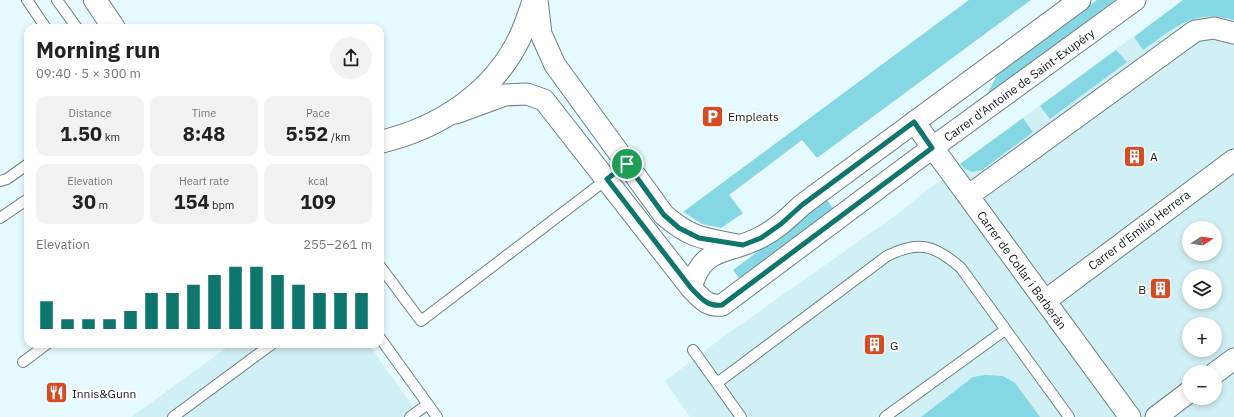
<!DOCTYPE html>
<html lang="en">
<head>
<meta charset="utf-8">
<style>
	body { margin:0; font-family:"IBM Plex Sans",sans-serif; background:#f2f2f2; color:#222; height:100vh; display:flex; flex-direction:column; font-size:15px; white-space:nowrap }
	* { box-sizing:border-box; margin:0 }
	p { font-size:13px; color:#767676 }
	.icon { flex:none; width:22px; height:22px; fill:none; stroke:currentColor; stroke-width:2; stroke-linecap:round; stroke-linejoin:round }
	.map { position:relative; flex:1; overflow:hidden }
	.details { position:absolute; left:24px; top:24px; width:360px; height:324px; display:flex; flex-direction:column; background:#fff; border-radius:12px; box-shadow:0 2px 6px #0003 }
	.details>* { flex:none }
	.needle { width:26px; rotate:78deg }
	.fabs { position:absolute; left:1182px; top:221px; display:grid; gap:8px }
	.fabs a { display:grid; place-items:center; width:40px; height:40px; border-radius:50%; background:#fff; box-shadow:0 2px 6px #0003; font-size:20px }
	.pin { position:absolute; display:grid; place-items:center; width:34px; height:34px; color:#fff; margin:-17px; border:2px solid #fff; border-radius:50%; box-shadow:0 1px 4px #0007 }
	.round { display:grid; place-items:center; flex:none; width:42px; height:42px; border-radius:21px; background:#f2f2f2 }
	.head { display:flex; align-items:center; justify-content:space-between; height:68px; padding:0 12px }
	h1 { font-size:22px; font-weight:700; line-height:30px }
	.stats { display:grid; grid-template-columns:repeat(3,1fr); gap:6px; height:68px; padding:4px 12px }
	.stats div { display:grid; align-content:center; border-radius:10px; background:#f2f2f2; text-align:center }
	.stats b { font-size:20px; font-weight:700 }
	.stats small { font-size:11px; font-weight:400 }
	.stats p { font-size:11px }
	.chart { height:112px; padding:8px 12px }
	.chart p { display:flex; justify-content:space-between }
	.chart svg { width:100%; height:72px; margin-top:4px; stroke:#0f766e; stroke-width:6 }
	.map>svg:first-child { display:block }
	.built { fill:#d1f0f5; fill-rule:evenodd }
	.green { fill:#86d7e4 }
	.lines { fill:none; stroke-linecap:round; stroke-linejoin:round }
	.lane-casing { stroke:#6c8083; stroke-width:12 }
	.street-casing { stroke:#6c8083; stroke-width:23 }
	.primary-casing { stroke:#6c8083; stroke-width:24 }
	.lane { stroke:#fff; stroke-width:10 }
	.street { stroke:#fff; stroke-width:21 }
	.primary { stroke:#fff; stroke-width:22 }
	.route-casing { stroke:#fff; stroke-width:8 }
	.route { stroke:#0f766e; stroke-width:5 }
	.labels { text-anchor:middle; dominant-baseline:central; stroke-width:4; stroke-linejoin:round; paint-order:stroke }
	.street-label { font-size:12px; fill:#141c1d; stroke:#fff }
	.poi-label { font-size:12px; fill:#141c1d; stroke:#fff; text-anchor:start }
</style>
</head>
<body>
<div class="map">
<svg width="1234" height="417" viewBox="0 0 1234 417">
	<rect width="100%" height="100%" fill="#e6fbff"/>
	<path class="built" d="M 1183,0 L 1234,0 L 1234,417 L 690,417 L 665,381 L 727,334 L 896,215 L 960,164 ZM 1189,228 L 1215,228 L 1215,254 L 1189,254 ZM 1189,276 L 1215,276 L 1215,302 L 1189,302 ZM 1189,324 L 1215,324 L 1215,350 L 1189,350 ZM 1189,372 L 1215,372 L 1215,398 L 1189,398 Z
		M 232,344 L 368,344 L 421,417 L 131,417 Z"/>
	<path class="green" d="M 969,0 L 1031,0 L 817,158 L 802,140 L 729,195 L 743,213 L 721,228 L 702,224 L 683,212 Z
		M 1097,0 L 1115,0 L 986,96 L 998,73 Z
		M 1183,0 L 1234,0 L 1234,20 C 1194,8 1174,28 1143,50 L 1134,37 Z
		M 1116,50 L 1127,62 L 1050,119 L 1040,106 Z
		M 1023,118 L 1033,132 L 982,170 L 972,172 L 965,169 L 960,164 Z
		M 827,200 L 833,208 L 739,278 L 733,270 Z
		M 985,375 L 1003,376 L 1015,383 L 1040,417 L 921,417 L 973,377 Z"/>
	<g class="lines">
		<defs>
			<path id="lane" d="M 27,0 L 46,28
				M 57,0 L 77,28
				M 0,181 L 7,179 L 28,164
				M 0,218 L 28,199
				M 380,266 L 421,321 L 607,179
				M 380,338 L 437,417
				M 693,350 L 741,417
				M 23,362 L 47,344
				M 717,383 L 887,256 C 919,240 935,245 961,268 L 1069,417
				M 173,417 L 272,344
				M 410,417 L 428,404
				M 885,417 L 1005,330"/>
			<path id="street" d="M 537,0 L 541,34 L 555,65 L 664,215 C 692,239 703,238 738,245
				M 456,113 L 505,95 L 527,94 L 544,100 L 691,288 C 701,298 707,307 722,305 L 932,148 L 1135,0
				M 914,122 L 1130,417
				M 968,196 L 1195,31 L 1214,28 L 1234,33
				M 691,288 C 703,244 729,255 761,237 C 777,229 789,217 802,205 L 1080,0
				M 1045,301 L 1234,160
				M 1215,373 L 1234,359
				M 1156,417 L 1189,392"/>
			<path id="primary" d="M 95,0 L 114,28
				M 380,142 C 440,128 495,92 521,35 C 526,24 530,11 534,0"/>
		</defs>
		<use href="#lane" class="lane-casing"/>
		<use href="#street" class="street-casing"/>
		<use href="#primary" class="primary-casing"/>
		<use href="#lane" class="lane"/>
		<use href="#street" class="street"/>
		<use href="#primary" class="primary"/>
	</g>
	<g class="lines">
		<defs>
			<path id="route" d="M 914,122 L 932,148 L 722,305 C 707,307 701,298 691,288 L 607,179 L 627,164 L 664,215 L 679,228 L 699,238 L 743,245 L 761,238 L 781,224 L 802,205 Z"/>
		</defs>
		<use href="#route" class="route-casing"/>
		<use href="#route" class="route"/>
	</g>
	<defs>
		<symbol id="parking-square" viewBox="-11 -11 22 22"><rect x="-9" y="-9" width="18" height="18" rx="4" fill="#d44b24" stroke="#fff"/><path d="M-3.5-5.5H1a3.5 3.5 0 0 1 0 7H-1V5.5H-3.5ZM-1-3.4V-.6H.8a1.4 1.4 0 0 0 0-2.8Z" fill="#fff"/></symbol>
		<symbol id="building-square" viewBox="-11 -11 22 22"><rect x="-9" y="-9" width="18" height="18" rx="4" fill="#d44b24" stroke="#fff"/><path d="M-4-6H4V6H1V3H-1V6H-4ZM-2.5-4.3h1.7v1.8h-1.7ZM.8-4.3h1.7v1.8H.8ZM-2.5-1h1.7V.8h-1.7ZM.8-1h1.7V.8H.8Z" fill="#fff"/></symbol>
		<symbol id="restaurant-square" viewBox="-11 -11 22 22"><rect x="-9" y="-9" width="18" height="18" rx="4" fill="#d44b24" stroke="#fff"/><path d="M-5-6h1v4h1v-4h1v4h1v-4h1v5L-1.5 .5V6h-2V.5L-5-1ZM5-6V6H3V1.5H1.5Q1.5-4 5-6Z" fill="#fff"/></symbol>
	</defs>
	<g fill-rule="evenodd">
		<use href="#parking-square" x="700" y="104" width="25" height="25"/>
		<use href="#building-square" x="1122" y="144" width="25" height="25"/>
		<use href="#building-square" x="1148" y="276" width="25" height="25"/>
		<use href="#building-square" x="862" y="332" width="25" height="25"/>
		<use href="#restaurant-square" x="44" y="380" width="25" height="25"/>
	</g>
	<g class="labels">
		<g class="street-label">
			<text transform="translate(1019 85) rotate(-36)">Carrer d'Antoine de Saint-Exupéry</text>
			<text transform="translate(1139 230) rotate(-37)">Carrer d'Emilio Herrera</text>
			<text transform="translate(1022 270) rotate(54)">Carrer de Collar i Barberán</text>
		</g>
		<g class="poi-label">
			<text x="728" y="116">Empleats</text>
			<text x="1150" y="156">A</text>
			<text x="1146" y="289" text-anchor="end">B</text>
			<text x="890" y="345">G</text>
			<text x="72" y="393">Innis&amp;Gunn</text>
		</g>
	</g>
</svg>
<div class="fabs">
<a><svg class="needle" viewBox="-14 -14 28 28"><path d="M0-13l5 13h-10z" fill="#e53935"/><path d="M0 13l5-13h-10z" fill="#767676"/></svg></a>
<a><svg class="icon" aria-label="layers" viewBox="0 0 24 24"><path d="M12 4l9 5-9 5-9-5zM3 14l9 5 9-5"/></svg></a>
<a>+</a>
<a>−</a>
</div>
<div class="pin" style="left:627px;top:164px;background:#1e9e55"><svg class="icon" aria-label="arrive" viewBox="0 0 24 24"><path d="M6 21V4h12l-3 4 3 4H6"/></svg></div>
<section class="details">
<div class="head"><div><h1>Morning run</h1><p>09:40 · 5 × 300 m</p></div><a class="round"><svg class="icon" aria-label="share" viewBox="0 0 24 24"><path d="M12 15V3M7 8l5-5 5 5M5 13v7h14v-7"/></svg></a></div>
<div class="stats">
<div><p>Distance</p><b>1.50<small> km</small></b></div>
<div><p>Time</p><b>8:48</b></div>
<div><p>Pace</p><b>5:52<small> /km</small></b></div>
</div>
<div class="stats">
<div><p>Elevation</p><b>30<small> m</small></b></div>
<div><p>Heart rate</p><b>154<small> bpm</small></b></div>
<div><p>kcal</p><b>109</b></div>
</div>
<div class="chart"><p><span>Elevation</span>255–261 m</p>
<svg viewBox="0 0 160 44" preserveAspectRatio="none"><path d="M5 44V27M15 44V38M25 44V38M35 44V38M45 44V33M55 44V22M65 44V22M75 44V17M85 44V11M95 44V6M105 44V6M115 44V11M125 44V17M135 44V22M145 44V22M155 44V22"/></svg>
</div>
</section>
</div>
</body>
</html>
